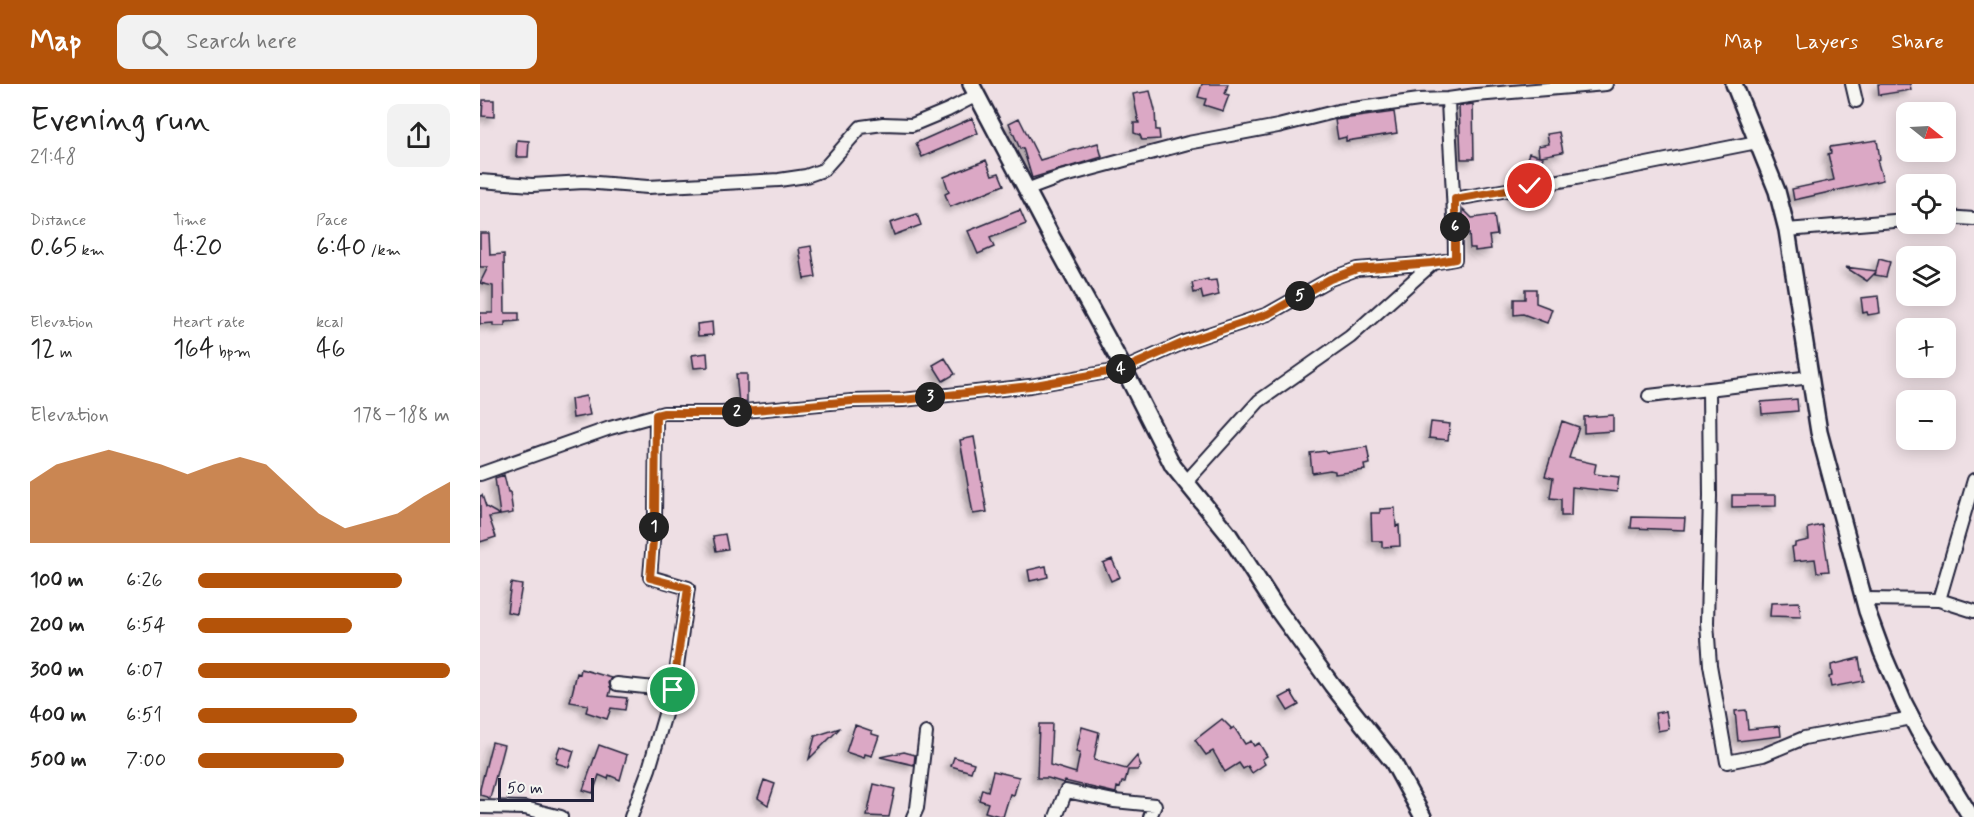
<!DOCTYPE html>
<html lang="en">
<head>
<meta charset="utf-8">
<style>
	body { margin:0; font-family:Mynerve,sans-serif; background:#f2f2f2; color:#222; height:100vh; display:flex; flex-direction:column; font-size:22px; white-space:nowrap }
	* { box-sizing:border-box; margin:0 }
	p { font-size:20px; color:#767676 }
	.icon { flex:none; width:33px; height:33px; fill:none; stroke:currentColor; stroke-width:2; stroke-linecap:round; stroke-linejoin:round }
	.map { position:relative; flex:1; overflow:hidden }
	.drawer { display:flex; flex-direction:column; background:#fff; width:480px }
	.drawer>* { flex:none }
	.needle { width:39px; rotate:108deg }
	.fabs { position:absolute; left:1416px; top:18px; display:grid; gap:12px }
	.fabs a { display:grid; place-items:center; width:60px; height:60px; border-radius:12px; background:#fff; box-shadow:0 3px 15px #0003; font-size:30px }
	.scale { position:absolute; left:18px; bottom:15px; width:96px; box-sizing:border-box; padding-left:6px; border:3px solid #22223b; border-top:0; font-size:16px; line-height:21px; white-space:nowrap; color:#22223b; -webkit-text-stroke:4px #f6f6f2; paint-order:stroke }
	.pin { position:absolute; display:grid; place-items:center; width:51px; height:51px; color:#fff; margin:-26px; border:3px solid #fff; border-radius:50%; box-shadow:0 2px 6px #0007 }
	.km { position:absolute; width:30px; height:30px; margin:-15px; border-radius:50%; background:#222; color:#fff; font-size:16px; line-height:30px; text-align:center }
	.round { display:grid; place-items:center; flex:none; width:63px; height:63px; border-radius:12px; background:#f2f2f2 }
	.head { display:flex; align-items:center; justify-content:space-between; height:102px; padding:0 30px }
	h1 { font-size:33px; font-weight:600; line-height:45px }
	.figures { display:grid; grid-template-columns:repeat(3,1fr); gap:9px; height:102px; padding:6px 30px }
	.figures div { display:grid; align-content:center }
	.figures b { font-size:26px; font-weight:600 }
	.figures small { font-size:16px; font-weight:400 }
	.figures p { font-size:16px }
	.chart { height:168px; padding:12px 30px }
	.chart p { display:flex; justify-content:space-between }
	.chart svg { width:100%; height:108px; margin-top:6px; fill:#b45309; opacity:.7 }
	ul { padding:0 30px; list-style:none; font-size:20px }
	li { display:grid; grid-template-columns:96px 72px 1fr; align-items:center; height:45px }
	li i { height:15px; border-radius:8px; background:#b45309 }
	header { display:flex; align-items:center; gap:36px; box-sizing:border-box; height:84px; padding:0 30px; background:#b45309; color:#fff }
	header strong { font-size:28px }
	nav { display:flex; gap:33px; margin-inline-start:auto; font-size:21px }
	.search { width:420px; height:54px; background:#f2f2f2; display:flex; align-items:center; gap:15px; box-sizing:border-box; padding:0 21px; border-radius:12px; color:#767676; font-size:22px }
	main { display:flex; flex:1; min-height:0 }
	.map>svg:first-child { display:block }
	.building { fill:#dba8c5; stroke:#22223b; stroke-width:1.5; filter:url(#shadow) }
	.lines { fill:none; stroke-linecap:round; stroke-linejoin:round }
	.minor-casing { stroke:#22223b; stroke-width:16 }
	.tertiary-casing { stroke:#22223b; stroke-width:20 }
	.minor { stroke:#f6f6f2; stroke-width:12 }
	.tertiary { stroke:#f6f6f2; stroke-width:15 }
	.route-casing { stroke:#fff; stroke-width:12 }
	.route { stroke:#b45309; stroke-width:8 }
</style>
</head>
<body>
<header>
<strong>Map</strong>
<div class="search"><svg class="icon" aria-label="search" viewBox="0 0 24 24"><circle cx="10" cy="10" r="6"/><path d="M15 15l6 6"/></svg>Search here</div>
<nav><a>Map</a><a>Layers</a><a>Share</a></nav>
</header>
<main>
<section class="drawer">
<div class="head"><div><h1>Evening run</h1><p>21:48</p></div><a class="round"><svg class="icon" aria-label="share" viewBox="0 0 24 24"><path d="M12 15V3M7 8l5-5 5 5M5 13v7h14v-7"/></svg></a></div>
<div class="figures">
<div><p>Distance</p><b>0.65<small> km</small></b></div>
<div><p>Time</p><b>4:20</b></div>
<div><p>Pace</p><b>6:40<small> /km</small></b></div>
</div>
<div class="figures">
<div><p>Elevation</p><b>12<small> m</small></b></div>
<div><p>Heart rate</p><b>164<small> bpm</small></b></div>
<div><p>kcal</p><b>46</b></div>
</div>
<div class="chart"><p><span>Elevation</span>178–188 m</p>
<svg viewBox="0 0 160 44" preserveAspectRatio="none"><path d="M0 44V19L10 12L20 9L30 6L40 9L50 12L60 16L70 12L80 9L90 12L100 22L110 32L120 38L130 35L140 32L150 25L160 19V44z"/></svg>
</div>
<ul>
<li><b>100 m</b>6:26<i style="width:81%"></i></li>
<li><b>200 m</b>6:54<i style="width:61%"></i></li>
<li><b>300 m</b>6:07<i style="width:100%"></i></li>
<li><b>400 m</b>6:51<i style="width:63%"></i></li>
<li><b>500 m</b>7:00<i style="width:58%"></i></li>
</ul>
</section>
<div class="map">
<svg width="1494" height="733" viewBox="0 0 1494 733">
	<defs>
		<filter id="shadow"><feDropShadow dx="-4.5" dy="4.5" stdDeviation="3" flood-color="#0004"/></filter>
	</defs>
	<rect width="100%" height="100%" fill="#eedfe4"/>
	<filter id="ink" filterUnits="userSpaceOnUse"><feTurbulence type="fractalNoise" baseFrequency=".0167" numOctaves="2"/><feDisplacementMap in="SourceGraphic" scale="12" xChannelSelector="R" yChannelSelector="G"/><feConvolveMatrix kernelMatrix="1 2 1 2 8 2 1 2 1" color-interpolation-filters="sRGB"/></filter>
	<g filter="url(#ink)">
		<path class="building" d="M 722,0 L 748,0 L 745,10 L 749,11 L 743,27 L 724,21 L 726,15 L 718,13 Z
			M 1398,0 L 1430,0 L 1431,6 L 1399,11 Z
			M 670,7 L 675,26 L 676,46 L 679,46 L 680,55 L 662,56 L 660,51 L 654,49 L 654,39 L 659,39 L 653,10 Z
			M 3,16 L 14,16 L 14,33 L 2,32 Z
			M 993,20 L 994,75 L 981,75 L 979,22 Z
			M 914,28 L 917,49 L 866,57 L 866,53 L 858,55 L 855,36 Z
			M 492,34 L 498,49 L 442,73 L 436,59 Z
			M 539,34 L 560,76 L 618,59 L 622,73 L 552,94 L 543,64 L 540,65 L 529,39 Z
			M 1079,48 L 1083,68 L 1061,72 L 1063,73 L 1057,90 L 1043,86 L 1049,69 L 1059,72 L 1058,62 L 1069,60 L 1067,50 Z
			M 37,56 L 49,57 L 48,73 L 36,73 Z
			M 1397,56 L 1400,75 L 1397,76 L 1403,96 L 1314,116 L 1312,105 L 1354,96 L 1348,70 L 1351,69 L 1350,63 Z
			M 506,76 L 512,91 L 519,89 L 524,101 L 470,123 L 465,110 L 469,108 L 464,93 Z
			M 983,125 L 992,134 L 1014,131 L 1017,151 L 1009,152 L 1011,165 L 995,167 L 995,164 L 990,164 L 989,149 L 983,150 Z
			M 540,126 L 546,140 L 510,154 L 514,163 L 498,170 L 488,147 Z
			M 437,130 L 441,141 L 414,151 L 410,139 Z
			M 0,149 L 9,149 L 10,171 L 24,170 L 25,229 L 39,229 L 39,237 L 25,238 L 25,242 L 13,242 L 13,239 L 0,240 L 0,229 L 13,229 L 13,202 L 0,199 L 8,183 L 0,183 Z
			M 331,162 L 336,193 L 324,195 L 319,164 Z
			M 1399,175 L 1410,178 L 1406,193 L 1395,191 L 1396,188 L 1387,197 L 1365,183 L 1396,187 Z
			M 728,195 L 728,197 L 736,196 L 739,211 L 723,215 L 721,207 L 714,209 L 712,199 Z
			M 1045,205 L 1056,205 L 1056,219 L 1072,225 L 1067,239 L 1043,230 L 1034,231 L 1034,215 L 1045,215 Z
			M 1398,212 L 1400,229 L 1388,231 L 1387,228 L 1383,229 L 1381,214 Z
			M 232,238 L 233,251 L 218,252 L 217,240 Z
			M 227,269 L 228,283 L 214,284 L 212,271 Z
			M 465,274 L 475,290 L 463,297 L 453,281 Z
			M 256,290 L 267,290 L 267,318 L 259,319 Z
			M 106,312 L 110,331 L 93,334 L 91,315 Z
			M 1317,315 L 1318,327 L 1282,330 L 1281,318 Z
			M 1133,331 L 1133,347 L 1104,349 L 1104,333 Z
			M 1082,337 L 1099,343 L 1089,374 L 1116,380 L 1114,390 L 1139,393 L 1137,408 L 1092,403 L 1091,432 L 1081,432 L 1081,415 L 1070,414 L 1073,394 L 1065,392 Z
			M 951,338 L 970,340 L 968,356 L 949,354 Z
			M 494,353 L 507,428 L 493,430 L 480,356 Z
			M 887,363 L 890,380 L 884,381 L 885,386 L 855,390 L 855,387 L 850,386 L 832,389 L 830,369 L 845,367 L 846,369 Z
			M 24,391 L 28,408 L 30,408 L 33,429 L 9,433 L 16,453 L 0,458 L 0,412 L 2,411 L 6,423 L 20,431 L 15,394 Z
			M 1252,411 L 1296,411 L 1296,422 L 1252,423 Z
			M 915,424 L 916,442 L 919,441 L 920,462 L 902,463 L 902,457 L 892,457 L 891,429 L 900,429 L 900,425 Z
			M 1152,433 L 1205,434 L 1204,446 L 1151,444 Z
			M 1342,441 L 1349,487 L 1337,488 L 1335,475 L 1314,477 L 1312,463 L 1315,462 L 1315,459 L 1329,456 L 1328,444 Z
			M 245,450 L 248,465 L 236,467 L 233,452 Z
			M 632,475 L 640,493 L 631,497 L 623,479 Z
			M 566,482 L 568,493 L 550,497 L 548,486 Z
			M 31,499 L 42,501 L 37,530 L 27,528 Z
			M 1319,518 L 1321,533 L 1290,532 L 1291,519 Z
			M 1379,574 L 1383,597 L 1351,603 L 1349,593 L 1352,592 L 1351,581 Z
			M 101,585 L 132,594 L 129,599 L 131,605 L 129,612 L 147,614 L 145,626 L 131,624 L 127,635 L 106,628 L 108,621 L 90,618 L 97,589 L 100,590 Z
			M 811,608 L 819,621 L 808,627 L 800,614 Z
			M 1266,626 L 1268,645 L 1300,642 L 1301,652 L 1258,657 L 1255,627 Z
			M 1186,627 L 1189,645 L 1178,647 L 1175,629 Z
			M 742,635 L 751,644 L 750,646 L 754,643 L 765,660 L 771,657 L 774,662 L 779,659 L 787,672 L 782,675 L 785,680 L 772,689 L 768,682 L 763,685 L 759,679 L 745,688 L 733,667 L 726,671 L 715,656 Z
			M 559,640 L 572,640 L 570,681 L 596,689 L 600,669 L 596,668 L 602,643 L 619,648 L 614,676 L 646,685 L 657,672 L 661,682 L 657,686 L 648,686 L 645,698 L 642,698 L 640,704 L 637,703 L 636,709 L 585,697 L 584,699 L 568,694 L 557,694 Z
			M 375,641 L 392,647 L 392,650 L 399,652 L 392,672 L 385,670 L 384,674 L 366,668 Z
			M 360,644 L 329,675 L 335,652 Z
			M 12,658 L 24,661 L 10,714 L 0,711 L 0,705 Z
			M 119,661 L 147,671 L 140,696 L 129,691 L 128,695 L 119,691 L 113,709 L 103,706 Z
			M 80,662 L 94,667 L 89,683 L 76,679 L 78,674 L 76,673 Z
			M 424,668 L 435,671 L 434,681 L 400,673 Z
			M 474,673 L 494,679 L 491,688 L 471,682 Z
			M 513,687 L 539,693 L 534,711 L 530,710 L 523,733 L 505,728 L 508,719 L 499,716 L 502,705 L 508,707 Z
			M 284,696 L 295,700 L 288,721 L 278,714 Z
			M 394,700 L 415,705 L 409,733 L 387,732 Z"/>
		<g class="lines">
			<defs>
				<path id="minor" d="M 1372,0 L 1376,17
					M 0,97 L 52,101 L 104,98 L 168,103 L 299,96 L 326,92 L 343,86 L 381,43 L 403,40 L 432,41 L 468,26 L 497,11
					M 546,106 L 581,93 L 708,59 L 798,42 L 858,27 L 939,16 L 968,15 L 996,11 L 1126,0
					M 975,115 L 1091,95 L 1277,58
					M 1466,133 L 1494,135
					M 1307,146 L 1426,136
					M 1229,305 L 1230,412 L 1227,539 L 1230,581 L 1247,678 L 1283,671 L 1324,654 L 1432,634
					M 1169,312 L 1331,293
					M 0,390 L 130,344 L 184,329 L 242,329 L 372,317 L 423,316 L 550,302 L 644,285 L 705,258 L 788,230 L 850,195 L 877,185 L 953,179 L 975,175 C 975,121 970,69 968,15
					M 706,398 L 779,317 L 870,253 L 953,179
					M 1384,515 L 1459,516 L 1494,396
					M 1459,516 L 1494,527
					M 137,600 L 193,606
					M 0,723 L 45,724 L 81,733
					M 151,733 L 169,685 L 195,596 L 208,504 L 170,493 L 175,432 L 176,331
					M 433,733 L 437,724 L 446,649
					M 576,733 L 586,707 L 634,717 L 675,721 L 670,733"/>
				<path id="tertiary" d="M 491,0 L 570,150 L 644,285 L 693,382 L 749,451 L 797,525 L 852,601 L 913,678 L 943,733
					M 1254,0 L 1297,107 L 1307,146 L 1339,348 L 1387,527 L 1402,568 L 1424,619 L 1438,646 L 1491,733"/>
			</defs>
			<use href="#minor" class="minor-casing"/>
			<use href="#tertiary" class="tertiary-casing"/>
			<use href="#minor" class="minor"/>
			<use href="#tertiary" class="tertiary"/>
		</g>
	</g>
	<g class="lines" filter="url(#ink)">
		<defs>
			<path id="route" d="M 193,606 L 208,504 L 170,494 L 175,432 L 176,331 L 184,329 L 242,329 L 372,317 L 423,316 L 550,302 L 644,285 L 705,258 L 788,230 L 850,195 L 877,185 L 952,179 L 975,175 L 975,115 L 1050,102"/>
		</defs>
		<use href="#route" class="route-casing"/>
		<use href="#route" class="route"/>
	</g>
</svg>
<div class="fabs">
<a><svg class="needle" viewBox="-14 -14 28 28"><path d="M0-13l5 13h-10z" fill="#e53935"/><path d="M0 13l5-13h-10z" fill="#767676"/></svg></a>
<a><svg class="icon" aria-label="locate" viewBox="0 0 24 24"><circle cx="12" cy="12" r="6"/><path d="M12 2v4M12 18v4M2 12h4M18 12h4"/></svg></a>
<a><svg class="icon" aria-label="layers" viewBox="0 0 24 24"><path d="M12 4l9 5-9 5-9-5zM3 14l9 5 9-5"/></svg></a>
<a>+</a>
<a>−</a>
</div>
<div class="scale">50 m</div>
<div class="pin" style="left:193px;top:606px;background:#1e9e55"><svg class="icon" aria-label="arrive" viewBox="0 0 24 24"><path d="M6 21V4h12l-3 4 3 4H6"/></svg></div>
<div class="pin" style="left:1050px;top:102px;background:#d93025"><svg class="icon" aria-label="check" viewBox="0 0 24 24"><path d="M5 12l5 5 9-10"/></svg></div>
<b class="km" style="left:174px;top:443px">1</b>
<b class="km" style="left:257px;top:328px">2</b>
<b class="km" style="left:450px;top:313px">3</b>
<b class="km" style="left:641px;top:285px">4</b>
<b class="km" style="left:820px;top:212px">5</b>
<b class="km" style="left:975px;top:143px">6</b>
</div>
</main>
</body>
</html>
